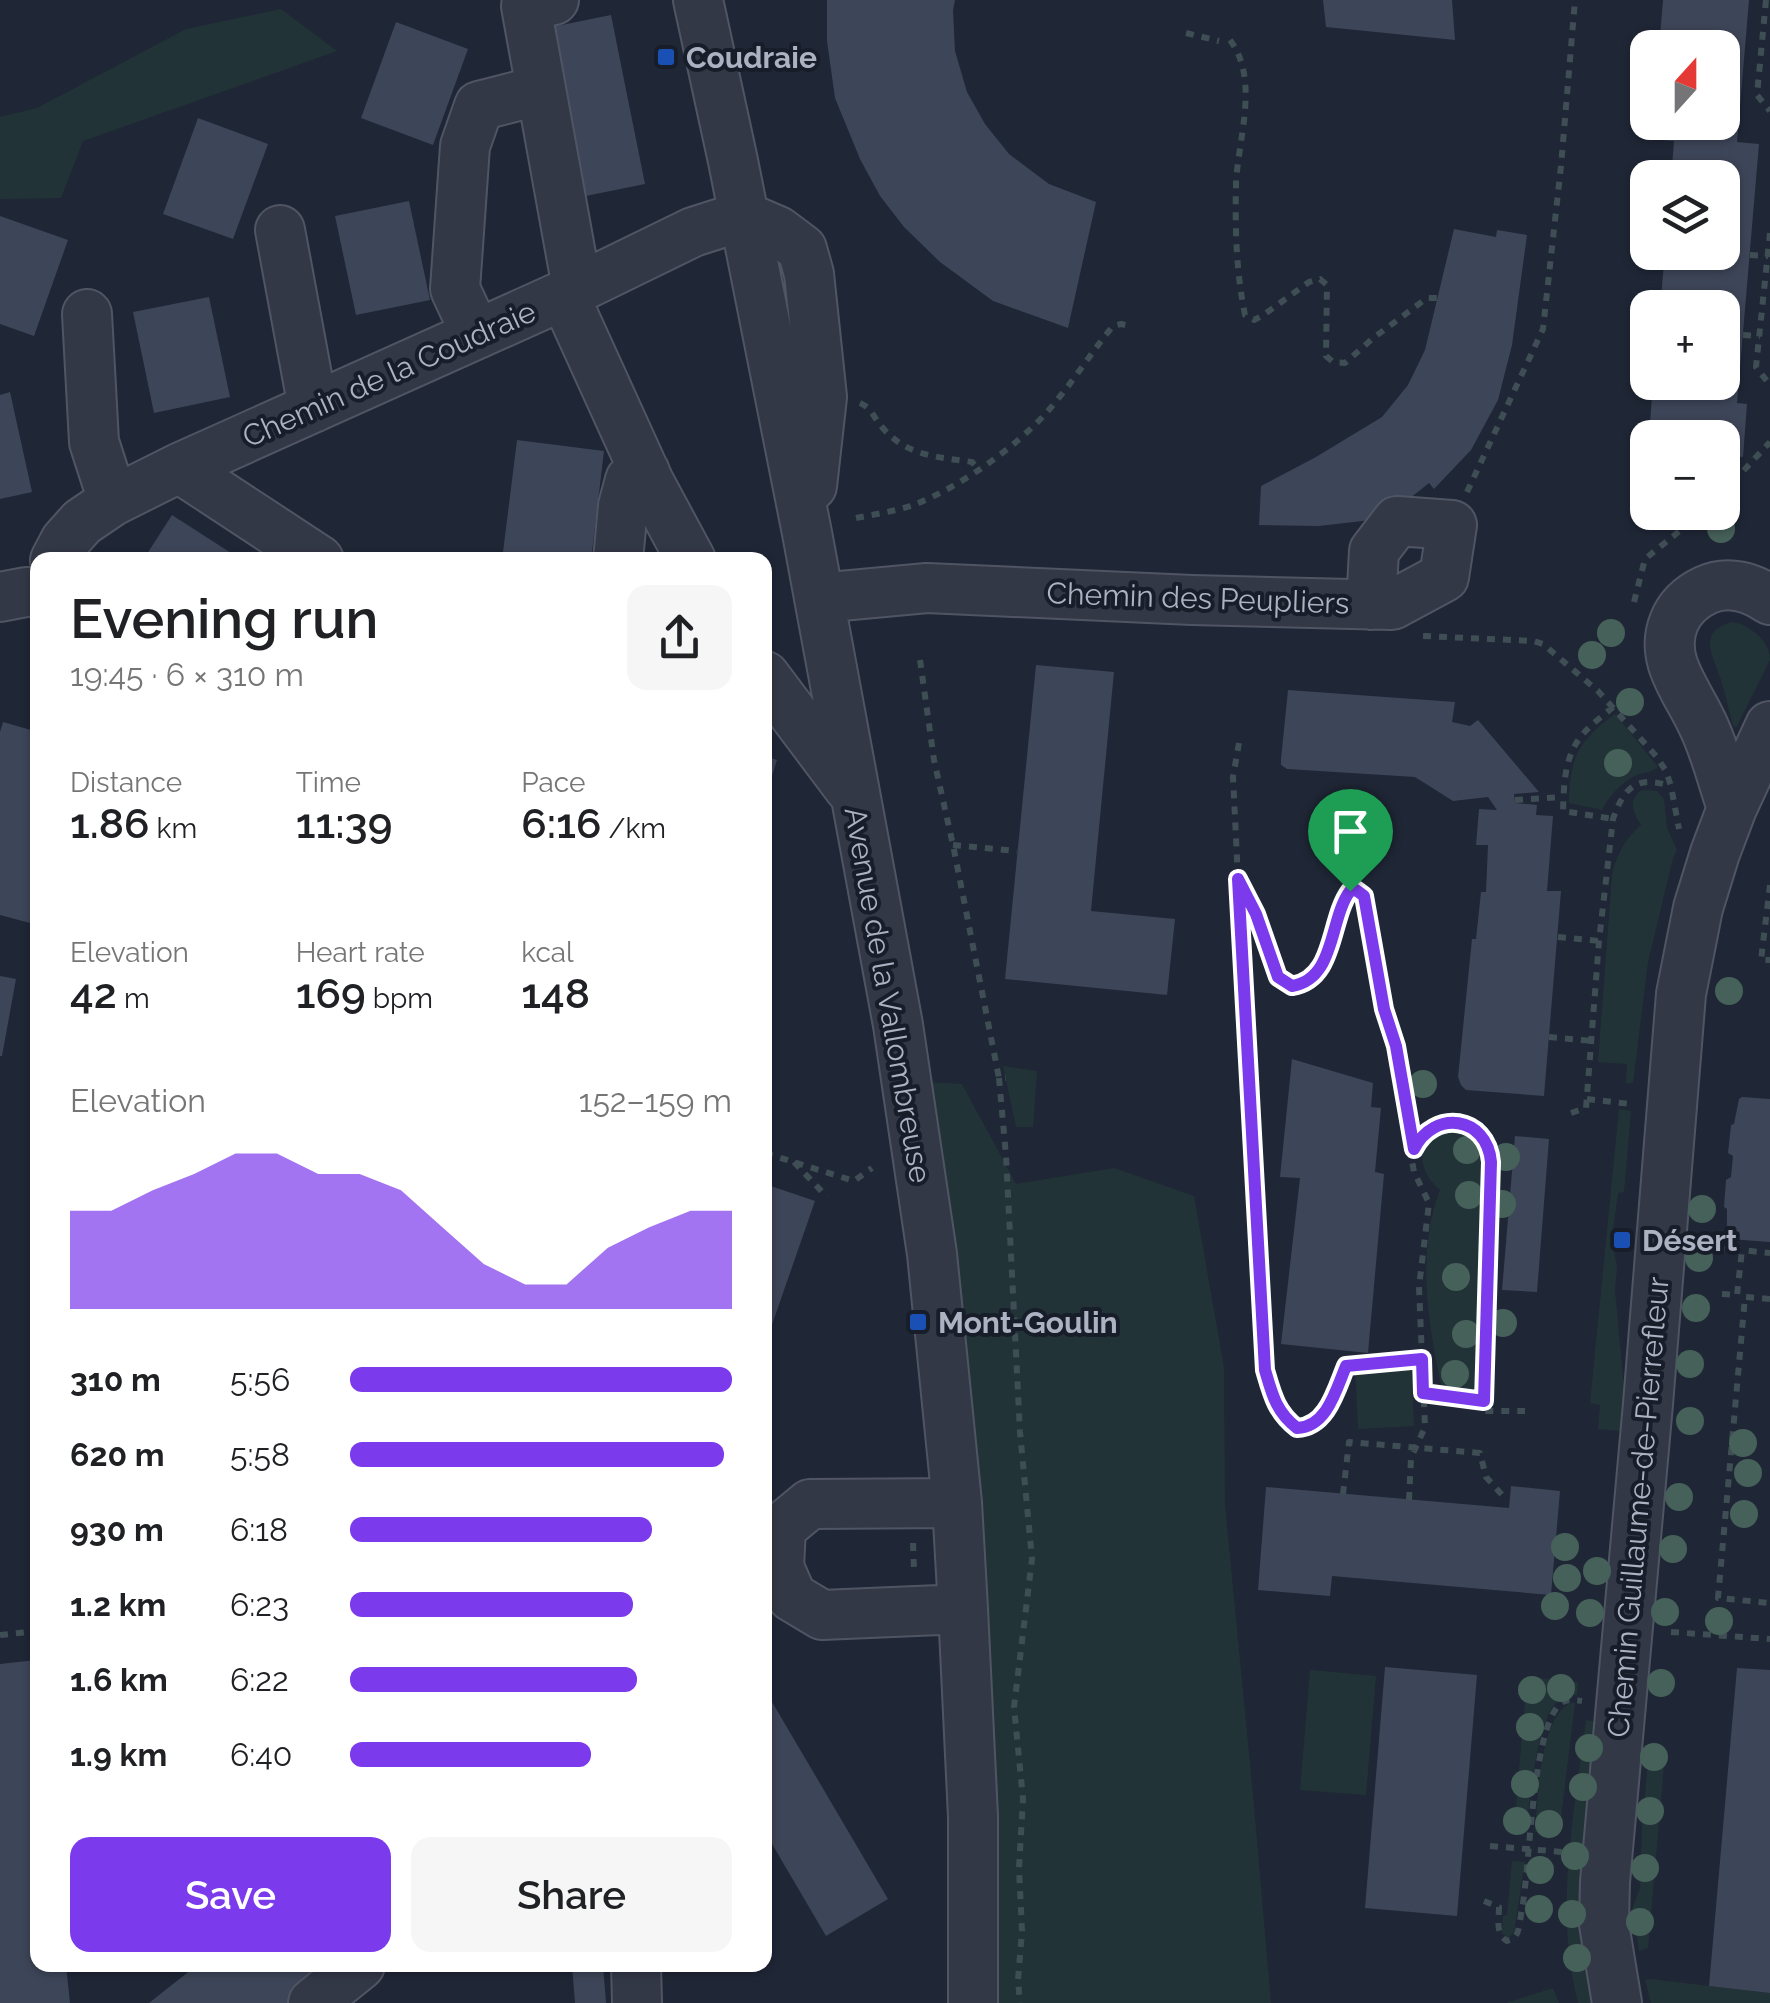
<!DOCTYPE html>
<html lang="en">
<head>
<meta charset="utf-8">
<style>
	body { margin:0; font-family:Raleway,sans-serif; background:#f6f6f6; color:#202124; height:100vh; display:flex; flex-direction:column; font-size:38px; white-space:nowrap }
	* { box-sizing:border-box; margin:0 }
	p { font-size:32px; color:#757577 }
	.icon { flex:none; width:55px; height:55px; fill:none; stroke:currentColor; stroke-width:2; stroke-linecap:round; stroke-linejoin:round }
	.map { position:relative; flex:1; overflow:hidden }
	.panel { position:absolute; left:30px; top:552px; width:742px; height:1420px; display:flex; flex-direction:column; background:#fff; border-radius:20px; box-shadow:0 2px 8px #0004 }
	.panel>* { flex:none }
	.needle { width:65px; rotate:21deg }
	.tools { position:absolute; left:1630px; top:30px; display:grid; gap:20px }
	.tools a { display:grid; place-items:center; width:110px; height:110px; border-radius:20px; background:#fff; box-shadow:0 2px 8px #0004; font-size:50px }
	.pin { position:absolute; display:grid; place-items:center; width:85px; height:85px; color:#fff; margin:-102px -42px; border-radius:50% 50% 50% 0; rotate:-45deg; box-shadow:0 0 10px #0007 }
	.pin .icon { rotate:45deg }
	.round { display:grid; place-items:center; flex:none; width:105px; height:105px; border-radius:20px; background:#f6f6f6 }
	.overview { display:flex; align-items:center; justify-content:space-between; height:170px; padding:0 40px }
	h1 { font-size:55px; font-weight:600; line-height:75px }
	.metrics { display:grid; grid-template-columns:repeat(3,1fr); gap:15px; height:170px; padding:10px 40px }
	.metrics div { display:grid; align-content:center }
	.metrics b { font-size:42px; font-weight:600 }
	.metrics small { font-size:28px; font-weight:400 }
	.metrics p { font-size:28px }
	.chart { height:280px; padding:20px 40px }
	.chart p { display:flex; justify-content:space-between }
	.chart svg { width:100%; height:180px; margin-top:10px; fill:#7c3aed; opacity:.7 }
	.action { display:flex; gap:20px; margin-top:auto; padding:20px 40px }
	.action a { flex:1; height:115px; border-radius:20px; background:#7c3aed; color:#fff; font-size:40px; font-weight:600; line-height:115px; text-align:center }
	.action a+a { background:#f6f6f6; color:#202124 }
	ul { padding:0 40px; list-style:none; font-size:32px }
	li { display:grid; grid-template-columns:160px 120px 1fr; align-items:center; height:75px }
	li i { height:25px; border-radius:12px; background:#7c3aed }
	.map>svg:first-child { display:block }
	.green { fill:#223337 }
	.building { fill:#3d4558 }
	.lines { fill:none; stroke-linecap:round; stroke-linejoin:round }
	.minor-casing { stroke:#505564; stroke-width:52 }
	.path { stroke:#3f4e54; stroke-width:6; stroke-dasharray:8 8; stroke-linecap:butt }
	.minor { stroke:#333846; stroke-width:48 }
	.tree { fill:#466159 }
	.route-casing { stroke:#fff; stroke-width:20 }
	.route { stroke:#7c3aed; stroke-width:12 }
	.transit-dot { fill:#1a4fb4; stroke:#181d2a; stroke-width:4 }
	.labels { text-anchor:middle; dominant-baseline:central; stroke-width:8; stroke-linejoin:round; paint-order:stroke }
	.poi-label { font-size:30px; font-weight:bold; fill:#adb2c3; stroke:#181d2a; text-anchor:start }
	.street-label { font-size:30px; fill:#adb2c3; stroke:#181d2a }
</style>
</head>
<body>
<div class="map">
<svg width="1770" height="2003" viewBox="0 0 1770 2003">
	<rect width="100%" height="100%" fill="#1f2635"/>
	<path class="green" d="M 281,9 L 337,51 L 83,141 L 61,198 L 0,199 L 0,117 L 37,108 L 186,29 Z
		M 1733,622 C 1751,626 1770,641 1770,660 L 1736,728 L 1733,725 C 1729,711 1726,697 1722,683 C 1714,658 1695,631 1733,622 Z
		M 1615,714 L 1658,767 C 1649,774 1643,771 1633,777 C 1620,784 1609,796 1602,810 L 1569,803 C 1570,757 1578,741 1615,714 Z
		M 1642,790 L 1657,791 L 1664,799 L 1667,828 L 1677,850 L 1673,858 L 1648,962 L 1633,1083 L 1626,1083 L 1627,1064 L 1598,1062 L 1612,876 C 1617,853 1624,841 1641,825 C 1633,812 1627,800 1642,790 Z
		M 1003,1066 L 1037,1071 L 1033,1127 L 1016,1127 Z
		M 926,1082 L 962,1084 L 1016,1184 L 1114,1168 L 1194,1196 L 1224,1368 L 1225,1505 L 1254,1806 L 1271,2003 L 994,2003 Z
		M 1619,1109 L 1631,1111 L 1624,1192 L 1618,1193 L 1612,1238 L 1617,1268 L 1615,1290 L 1624,1388 L 1621,1431 L 1598,1429 L 1600,1405 L 1590,1403 Z
		M 1452,1129 C 1470,1131 1480,1140 1485,1158 L 1476,1391 L 1441,1385 C 1428,1320 1416,1254 1440,1190 C 1414,1169 1416,1136 1452,1129 Z
		M 1411,1363 L 1414,1426 L 1358,1429 L 1355,1365 Z
		M 1310,1670 L 1376,1676 L 1366,1795 L 1300,1790 Z
		M 1527,1677 L 1578,1682 L 1577,1695 C 1571,1695 1567,1694 1561,1698 C 1536,1715 1530,1802 1526,1831 L 1514,1830 Z
		M 1570,1703 L 1575,1703 L 1559,1834 L 1535,1832 C 1538,1800 1539,1719 1570,1703 Z
		M 1586,1720 L 1601,1722 C 1589,1816 1569,1909 1593,2003 L 1578,2003 C 1554,1909 1574,1815 1586,1720 Z
		M 1649,1752 L 1665,1754 L 1648,1948 L 1639,1951 L 1636,1928 L 1625,1927 L 1640,1888 L 1642,1827 Z
		M 1512,1861 L 1525,1862 L 1514,1932 L 1508,1938 L 1502,1933 L 1503,1916 L 1507,1915 Z
		M 1650,1979 L 1770,1993 L 1770,2003 L 1651,2003 L 1645,1980 Z
		M 1553,1988 L 1559,2003 L 1506,2003 Z"/>
	<path class="building" d="M 827,0 L 955,0 L 953,10 L 955,51 L 967,92 L 985,124 L 1009,154 L 1049,184 L 1096,202 L 1068,328 L 993,301 L 940,262 L 904,227 L 880,196 L 860,159 L 835,98 L 827,41 Z
		M 1323,0 L 1452,0 L 1455,40 L 1326,27 Z
		M 1663,0 L 1749,0 L 1737,142 L 1759,144 L 1737,403 L 1747,404 L 1743,457 L 1722,455 L 1722,438 L 1649,438 L 1653,382 L 1722,382 L 1722,308 L 1660,308 L 1665,252 L 1722,252 L 1722,178 L 1671,178 L 1674,141 L 1651,139 L 1653,122 L 1722,122 L 1722,48 L 1659,48 Z
		M 611,15 L 645,184 L 571,199 L 537,30 Z
		M 396,22 L 468,49 L 433,145 L 361,118 Z
		M 198,118 L 268,144 L 233,239 L 163,214 Z
		M 409,201 L 430,300 L 356,315 L 335,216 Z
		M 0,216 L 68,240 L 34,336 L 0,324 Z
		M 1454,229 L 1496,237 L 1497,230 L 1527,235 L 1512,345 L 1498,400 L 1471,450 L 1434,489 L 1429,483 L 1404,503 L 1371,520 L 1319,526 L 1259,525 L 1261,486 L 1316,457 L 1382,417 L 1408,385 L 1425,350 Z
		M 209,297 L 230,397 L 154,413 L 133,312 Z
		M 10,392 L 32,492 L 0,499 L 0,395 Z
		M 517,440 L 604,451 L 591,560 L 502,560 Z
		M 172,515 L 242,560 L 143,560 Z
		M 1036,665 L 1114,672 L 1091,911 L 1175,919 L 1167,995 L 1005,979 Z
		M 1288,690 L 1455,702 L 1452,722 L 1470,726 L 1478,720 L 1539,792 L 1514,794 L 1515,803 L 1537,805 L 1536,815 L 1553,816 L 1547,891 L 1561,891 L 1544,1096 L 1466,1090 L 1461,1085 L 1458,1077 L 1472,939 L 1476,939 L 1481,892 L 1486,892 L 1488,845 L 1476,845 L 1479,809 L 1497,810 L 1488,797 L 1453,801 L 1415,777 L 1287,769 L 1281,765 L 1281,759 Z
		M 3,722 L 38,732 L 38,896 L 30,923 L 0,915 L 0,732 Z
		M 765,756 L 777,760 L 766,795 L 765,795 Z
		M 0,976 L 16,979 L 2,1056 L 0,1056 Z
		M 1292,1059 L 1373,1083 L 1371,1107 L 1381,1108 L 1375,1172 L 1384,1174 L 1368,1353 L 1281,1344 L 1300,1178 L 1280,1177 Z
		M 1742,1097 L 1770,1099 L 1770,1242 L 1729,1239 L 1727,1235 L 1727,1209 L 1724,1207 L 1726,1180 L 1731,1177 L 1733,1156 L 1728,1153 L 1731,1125 L 1734,1124 L 1739,1099 Z
		M 1515,1136 L 1549,1139 L 1537,1292 L 1502,1290 Z
		M 765,1184 L 815,1201 L 766,1342 L 765,1342 Z
		M 1511,1486 L 1560,1491 L 1551,1595 L 1332,1576 L 1330,1596 L 1258,1590 L 1266,1487 L 1509,1508 Z
		M 36,1660 L 38,1965 L 66,1965 L 70,2003 L 0,2003 L 0,1664 Z
		M 1385,1667 L 1477,1675 L 1457,1916 L 1365,1908 Z
		M 1737,1668 L 1770,1670 L 1770,1993 L 1709,1986 Z
		M 765,1690 L 888,1899 L 826,1936 L 765,1832 Z
		M 197,1965 L 334,1965 L 287,2003 L 149,2003 Z
		M 572,1965 L 603,1965 L 606,2003 L 575,2003 Z"/>
	<g class="lines">
		<defs>
			<path id="minor" d="M 554,0 L 526,6 L 577,288
				M 698,0 L 733,161 L 807,533 L 898,1025 L 932,1254 L 957,1503 L 963,1609 L 973,1817 L 973,2003
				M 743,216 L 778,231 L 802,249 L 809,274 L 822,397 L 812,486
				M 280,230 L 313,408
				M 564,295 L 649,482 L 691,560
				M 87,314 L 94,442 L 113,501
				M 476,334 L 455,289 L 465,146 L 479,106 L 541,90
				M 179,468 L 319,560
				M 55,560 L 65,541 L 82,522 L 113,501 L 179,468 L 564,295 L 693,232 L 743,216
				M 618,560 L 623,506 L 630,480 L 645,472
				M 0,597 L 26,592 L 38,592
				M 819,598 L 927,588 L 1192,600 L 1392,605 L 1444,577 L 1452,525 L 1397,521 L 1374,551 L 1371,605
				M 765,676 L 849,788
				M 1732,808 C 1722,780 1715,748 1701,721 C 1686,689 1659,659 1674,622 C 1680,607 1691,597 1706,590 C 1728,580 1751,587 1770,600
				M 957,1503 L 810,1504 L 781,1528 L 779,1567 L 792,1597 L 822,1615 L 963,1609
				M 636,1965 L 637,2003
				M 313,2003 L 360,1965
				M 1617,2003 L 1604,1924 L 1605,1882 L 1648,1404 L 1681,994 L 1698,908 L 1715,853 L 1732,808 L 1770,726"/>
		</defs>
		<use href="#minor" class="minor-casing"/>
		<path class="path" d="M 1766,0 L 1757,95 L 1770,111
			M 1186,33 L 1219,41
			M 1230,40 C 1260,80 1238,138 1236,184 C 1235,228 1236,271 1245,315 L 1254,320 L 1262,316 L 1309,282 L 1320,279 L 1327,285 L 1326,356 L 1333,362 L 1345,363 L 1372,339 L 1427,298 L 1438,298
			M 1770,233 L 1756,367 L 1770,385
			M 1750,255 L 1768,256
			M 1743,335 L 1760,336
			M 860,403 C 872,408 873,417 882,427 C 906,456 937,457 972,462 L 978,469
			M 1467,492 L 1543,329 L 1561,166 L 1575,0
			M 1722,494 L 1770,442
			M 856,518 C 876,514 897,511 916,504 C 961,486 1015,448 1047,412 C 1071,385 1090,354 1113,326 L 1121,324 L 1130,326
			M 1634,602 L 1645,559 L 1703,512
			M 1423,636 L 1534,641 L 1543,644 L 1598,691 L 1656,756 L 1666,771 L 1671,786 L 1679,829
			M 920,660 L 934,760 L 953,845 L 999,1078 L 1006,1078
			M 1613,707 C 1603,716 1591,724 1583,734 C 1564,756 1564,784 1563,811 L 1613,819
			M 1239,743 L 1233,777 L 1238,879 L 1256,914 L 1278,977 L 1292,986 L 1310,982 L 1327,954 L 1345,898 L 1350,891 L 1356,890 L 1363,896 L 1384,1009 L 1396,1046 L 1414,1148
			M 1515,800 L 1563,797
			M 953,845 L 1017,851
			M 1238,879 L 1265,1370 C 1272,1396 1275,1411 1297,1427 C 1327,1428 1336,1390 1346,1366 L 1422,1359
			M 1770,885 L 1761,960 L 1770,960
			M 1558,937 L 1599,941
			M 1549,1037 L 1593,1041
			M 999,1078 L 1006,1156 L 1020,1432 L 1032,1559 L 1014,1707 L 1023,1799 L 1019,1868 L 1022,1931 L 1018,1980 L 1020,2003
			M 1587,1099 L 1630,1104
			M 1571,1113 L 1586,1108 L 1599,941 L 1613,819 C 1624,787 1637,775 1670,786
			M 765,1153 L 854,1181 L 872,1168
			M 794,1162 L 827,1197
			M 1701,1246 L 1770,1253
			M 1722,1294 L 1737,1295 L 1742,1250
			M 1770,1299 L 1745,1297 L 1718,1598 L 1770,1603
			M 1423,1393 L 1484,1401
			M 1343,1494 L 1349,1442 L 1480,1453 L 1486,1477 L 1504,1497
			M 1409,1500 L 1411,1458 L 1425,1427 L 1419,1287 L 1429,1203 L 1414,1172 L 1412,1161 L 1414,1149 L 1425,1132 L 1434,1127 L 1454,1123 L 1474,1129 L 1481,1136 L 1490,1152 L 1483,1411 L 1525,1411
			M 913,1543 L 914,1570
			M 1671,1632 L 1770,1639
			M 0,1635 L 38,1631
			M 1490,1846 L 1563,1852
			M 1484,1901 L 1499,1907 C 1499,1920 1495,1933 1507,1941 C 1509,1940 1512,1940 1514,1938 C 1520,1933 1520,1917 1522,1909 C 1530,1867 1532,1730 1560,1704 C 1567,1698 1574,1700 1582,1701"/>
		<use href="#minor" class="minor"/>
	</g>
	<g class="tree">
		<circle cx="1721" cy="529" r="14"/>
		<circle cx="1611" cy="633" r="14"/>
		<circle cx="1592" cy="655" r="14"/>
		<circle cx="1630" cy="702" r="14"/>
		<circle cx="1618" cy="763" r="14"/>
		<circle cx="1729" cy="991" r="14"/>
		<circle cx="1423" cy="1084" r="14"/>
		<circle cx="1467" cy="1150" r="14"/>
		<circle cx="1506" cy="1157" r="14"/>
		<circle cx="1469" cy="1195" r="14"/>
		<circle cx="1502" cy="1204" r="14"/>
		<circle cx="1702" cy="1209" r="14"/>
		<circle cx="1699" cy="1258" r="14"/>
		<circle cx="1456" cy="1277" r="14"/>
		<circle cx="1696" cy="1308" r="14"/>
		<circle cx="1503" cy="1323" r="14"/>
		<circle cx="1466" cy="1334" r="14"/>
		<circle cx="1690" cy="1364" r="14"/>
		<circle cx="1455" cy="1374" r="14"/>
		<circle cx="1690" cy="1421" r="14"/>
		<circle cx="1743" cy="1443" r="14"/>
		<circle cx="1748" cy="1473" r="14"/>
		<circle cx="1679" cy="1497" r="14"/>
		<circle cx="1744" cy="1514" r="14"/>
		<circle cx="1565" cy="1547" r="14"/>
		<circle cx="1673" cy="1549" r="14"/>
		<circle cx="1597" cy="1571" r="14"/>
		<circle cx="1567" cy="1578" r="14"/>
		<circle cx="1555" cy="1606" r="14"/>
		<circle cx="1665" cy="1612" r="14"/>
		<circle cx="1590" cy="1613" r="14"/>
		<circle cx="1719" cy="1621" r="14"/>
		<circle cx="1661" cy="1683" r="14"/>
		<circle cx="1561" cy="1688" r="14"/>
		<circle cx="1532" cy="1690" r="14"/>
		<circle cx="1530" cy="1727" r="14"/>
		<circle cx="1589" cy="1748" r="14"/>
		<circle cx="1654" cy="1757" r="14"/>
		<circle cx="1525" cy="1784" r="14"/>
		<circle cx="1583" cy="1787" r="14"/>
		<circle cx="1650" cy="1811" r="14"/>
		<circle cx="1517" cy="1821" r="14"/>
		<circle cx="1549" cy="1824" r="14"/>
		<circle cx="1575" cy="1856" r="14"/>
		<circle cx="1645" cy="1868" r="14"/>
		<circle cx="1540" cy="1870" r="14"/>
		<circle cx="1539" cy="1909" r="14"/>
		<circle cx="1572" cy="1914" r="14"/>
		<circle cx="1640" cy="1922" r="14"/>
		<circle cx="1577" cy="1958" r="14"/>
	</g>
	<g class="lines">
		<defs>
			<path id="route" d="M 1238,879 L 1256,914 L 1278,977 L 1292,986 C 1336,979 1329,919 1350,891 L 1356,890 L 1364,896 L 1384,1009 L 1396,1046 L 1414,1149 C 1434,1109 1487,1116 1491,1162 L 1484,1401 L 1423,1393 L 1422,1359 L 1346,1366 C 1336,1390 1327,1427 1297,1428 C 1276,1412 1272,1394 1265,1370 Z"/>
		</defs>
		<use href="#route" class="route-casing"/>
		<use href="#route" class="route"/>
	</g>
	<g class="transit-dot">
		<rect x="656" y="47" width="20" height="20" rx="5"/>
		<rect x="1612" y="1230" width="20" height="20" rx="5"/>
		<rect x="908" y="1312" width="20" height="20" rx="5"/>
	</g>
	<g class="labels">
		<g class="poi-label">
			<text x="686" y="57">Coudraie</text>
			<text x="1642" y="1240">Désert</text>
			<text x="938" y="1322">Mont-Goulin</text>
		</g>
		<g class="street-label">
			<text transform="translate(389 374) rotate(-24)">Chemin de la Coudraie</text>
			<text transform="translate(1198 598) rotate(2)">Chemin des Peupliers</text>
			<text transform="translate(888 995) rotate(80)">Avenue de la Vallombreuse</text>
			<text transform="translate(1638 1507) rotate(-85)">Chemin Guillaume-de-Pierrefleur</text>
		</g>
	</g>
</svg>
<div class="tools">
<a><svg class="needle" viewBox="-14 -14 28 28"><path d="M0-13l5 13h-10z" fill="#e53935"/><path d="M0 13l5-13h-10z" fill="#757577"/></svg></a>
<a><svg class="icon" aria-label="layers" viewBox="0 0 24 24"><path d="M12 4l9 5-9 5-9-5zM3 14l9 5 9-5"/></svg></a>
<a>+</a>
<a>−</a>
</div>
<div class="pin" style="left:1350px;top:891px;background:#1e9e55"><svg class="icon" aria-label="arrive" viewBox="0 0 24 24"><path d="M6 21V4h12l-3 4 3 4H6"/></svg></div>
<section class="panel">
<div class="overview"><div><h1>Evening run</h1><p>19:45 · 6 × 310 m</p></div><a class="round"><svg class="icon" aria-label="share" viewBox="0 0 24 24"><path d="M12 15V3M7 8l5-5 5 5M5 13v7h14v-7"/></svg></a></div>
<div class="metrics">
<div><p>Distance</p><b>1.86<small> km</small></b></div>
<div><p>Time</p><b>11:39</b></div>
<div><p>Pace</p><b>6:16<small> /km</small></b></div>
</div>
<div class="metrics">
<div><p>Elevation</p><b>42<small> m</small></b></div>
<div><p>Heart rate</p><b>169<small> bpm</small></b></div>
<div><p>kcal</p><b>148</b></div>
</div>
<div class="chart"><p><span>Elevation</span>152–159 m</p>
<svg viewBox="0 0 160 44" preserveAspectRatio="none"><path d="M0 44V20L10 20L20 15L30 11L40 6L50 6L60 11L70 11L80 15L90 24L100 33L110 38L120 38L130 29L140 24L150 20L160 20V44z"/></svg>
</div>
<ul>
<li><b>310 m</b>5:56<i style="width:100%"></i></li>
<li><b>620 m</b>5:58<i style="width:98%"></i></li>
<li><b>930 m</b>6:18<i style="width:79%"></i></li>
<li><b>1.2 km</b>6:23<i style="width:74%"></i></li>
<li><b>1.6 km</b>6:22<i style="width:75%"></i></li>
<li><b>1.9 km</b>6:40<i style="width:63%"></i></li>
</ul>
<div class="action"><a>Save</a><a>Share</a></div>
</section>
</div>
</body>
</html>
